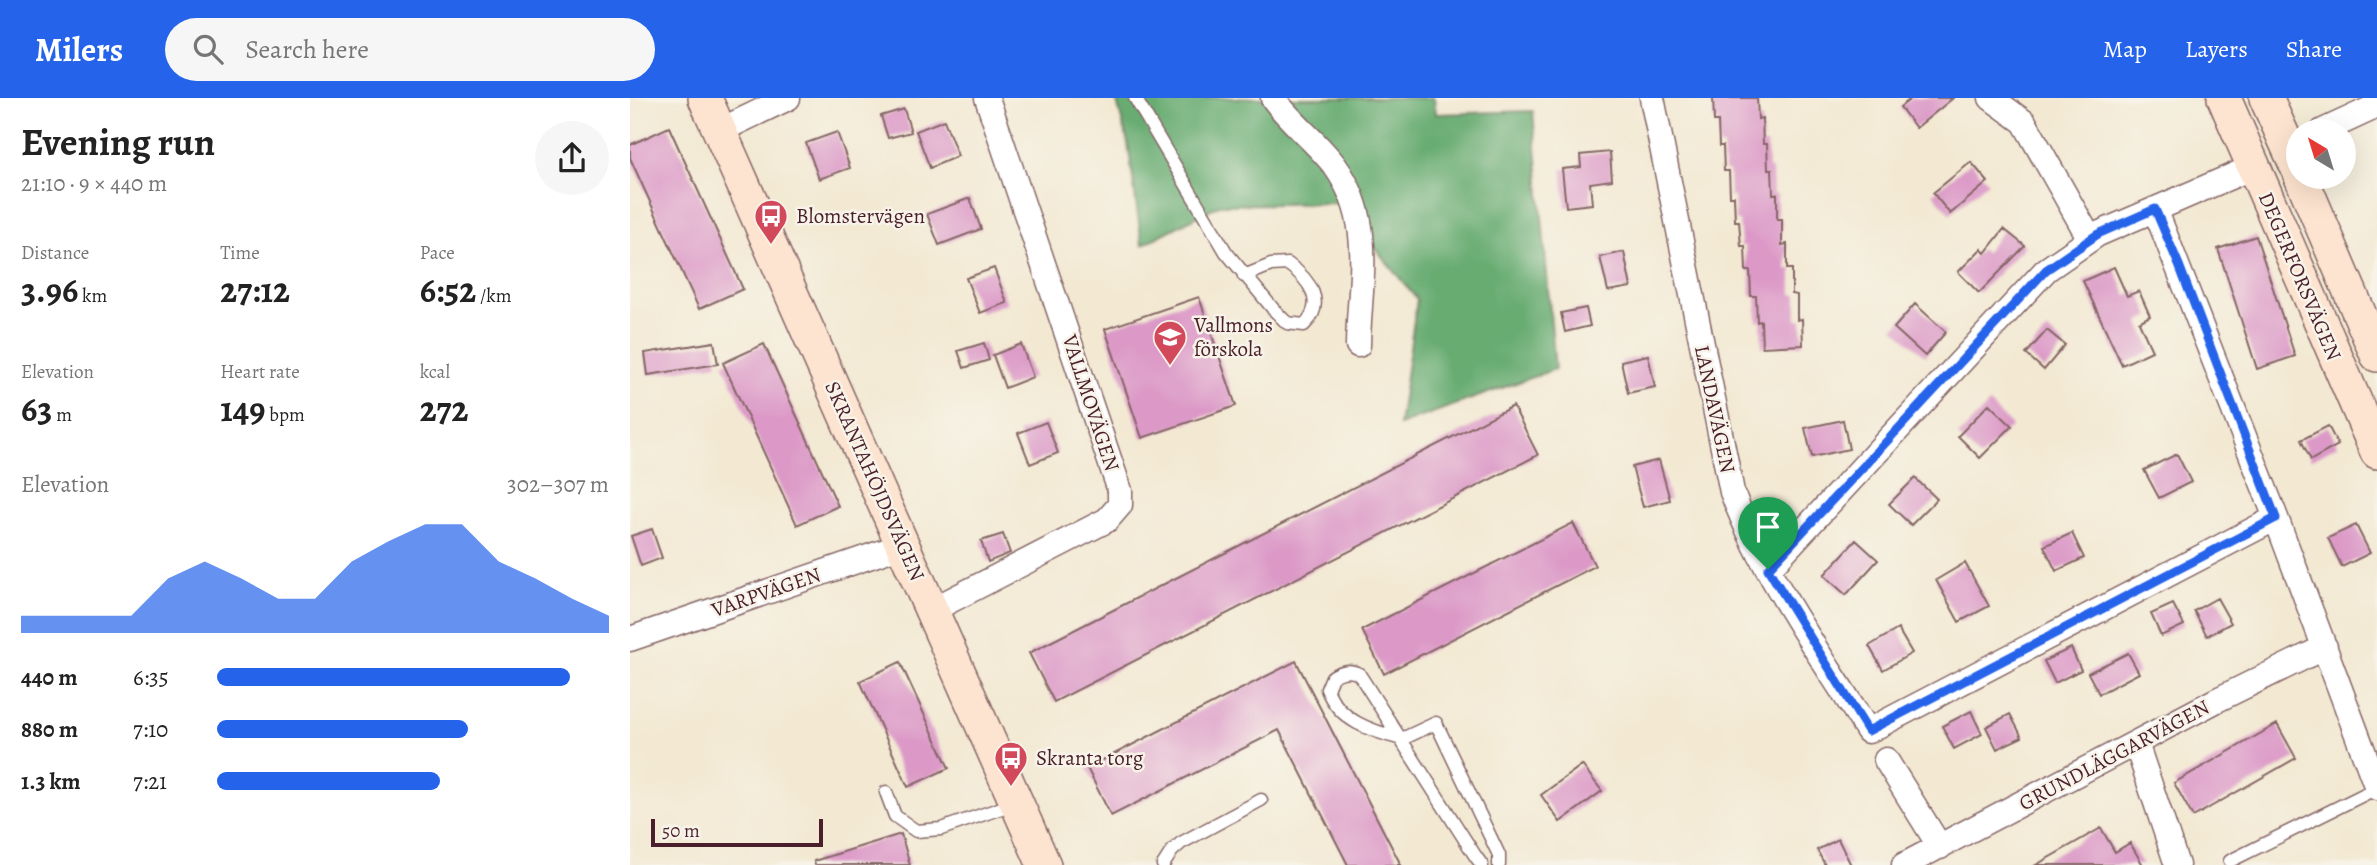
<!DOCTYPE html>
<html lang="en">
<head>
<meta charset="utf-8">
<style>
	body { margin:0; font-family:Alegreya,serif; background:#f6f6f6; color:#222; height:100vh; display:flex; flex-direction:column; font-size:26px; white-space:nowrap }
	* { box-sizing:border-box; margin:0 }
	p { font-size:23px; color:#767676 }
	.icon { flex:none; width:38px; height:38px; fill:none; stroke:currentColor; stroke-width:2; stroke-linecap:round; stroke-linejoin:round }
	.map { position:relative; flex:1; overflow:hidden }
	.sheet { display:flex; flex-direction:column; background:#fff; width:630px }
	.sheet>* { flex:none }
	.needle { width:46px; rotate:322deg }
	.fabs { position:absolute; left:1656px; top:21px; display:grid; gap:14px }
	.fabs a { display:grid; place-items:center; width:70px; height:70px; border-radius:50%; background:#fff; box-shadow:0 7px 28px #0002; font-size:35px }
	.scale { position:absolute; left:21px; bottom:18px; width:172px; box-sizing:border-box; padding-left:7px; border:4px solid #4a1f2b; border-top:0; font-size:19px; line-height:24px; white-space:nowrap; color:#4a1f2b; -webkit-text-stroke:5px #f7f3e8; paint-order:stroke }
	.pin { position:absolute; display:grid; place-items:center; width:60px; height:60px; color:#fff; margin:-72px -30px; border-radius:50% 50% 50% 0; rotate:-45deg; box-shadow:0 0 7px #0007 }
	.pin .icon { rotate:45deg }
	.round { display:grid; place-items:center; flex:none; width:74px; height:74px; border-radius:37px; background:#f6f6f6 }
	.headline { display:flex; align-items:center; justify-content:space-between; height:119px; padding:0 21px }
	h1 { font-size:38px; font-weight:700; line-height:52px }
	.figures { display:grid; grid-template-columns:repeat(3,1fr); gap:10px; height:119px; padding:7px 21px }
	.figures div { display:grid; align-content:center }
	.figures b { font-size:35px; font-weight:700 }
	.figures small { font-size:19px; font-weight:400 }
	.figures p { font-size:19px }
	.chart { height:196px; padding:14px 21px }
	.chart p { display:flex; justify-content:space-between }
	.chart svg { width:100%; height:126px; margin-top:7px; fill:#2563eb; opacity:.7 }
	ul { padding:0 21px; list-style:none; font-size:23px }
	li { display:grid; grid-template-columns:112px 84px 1fr; align-items:center; height:52px }
	li i { height:18px; border-radius:9px; background:#2563eb }
	header { display:flex; align-items:center; gap:42px; box-sizing:border-box; height:98px; padding:0 35px; background:#2563eb; color:#fff }
	header strong { font-size:33px }
	nav { display:flex; gap:38px; margin-inline-start:auto; font-size:24px }
	.search { width:490px; height:63px; background:#f6f6f6; display:flex; align-items:center; gap:18px; box-sizing:border-box; padding:0 24px; border-radius:38px; color:#767676; font-size:26px }
	main { display:flex; flex:1; min-height:0 }
	.map>svg:first-child { display:block }
	.forest { fill:#68ac72; stroke:#59664e; stroke-width:2 }
	.building { fill:#dc99c7 }
	.lines { fill:none; stroke-linecap:round; stroke-linejoin:round }
	.lane-casing { stroke:#856666; stroke-width:15 }
	.street-casing { stroke:#856666; stroke-width:27 }
	.secondary-casing { stroke:#856666; stroke-width:36 }
	.lane { stroke:#fff; stroke-width:12 }
	.street { stroke:#fff; stroke-width:24 }
	.secondary { stroke:#fde4d0; stroke-width:33 }
	.route-casing { stroke:#fff; stroke-width:14 }
	.route { stroke:#2563eb; stroke-width:9 }
	.labels { text-anchor:middle; dominant-baseline:central; stroke-width:5; stroke-linejoin:round; paint-order:stroke }
	.poi-label { font-size:21px; fill:#4a1f2b; stroke:#f7f3e8; text-anchor:start }
	.street-label { font-size:21px; fill:#4a1f2b; stroke:#f7f3e8 }
</style>
</head>
<body>
<header>
<strong>Milers</strong>
<div class="search"><svg class="icon" aria-label="search" viewBox="0 0 24 24"><circle cx="10" cy="10" r="6"/><path d="M15 15l6 6"/></svg>Search here</div>
<nav><a>Map</a><a>Layers</a><a>Share</a></nav>
</header>
<main>
<section class="sheet">
<div class="headline"><div><h1>Evening run</h1><p>21:10 · 9 × 440 m</p></div><a class="round"><svg class="icon" aria-label="share" viewBox="0 0 24 24"><path d="M12 15V3M7 8l5-5 5 5M5 13v7h14v-7"/></svg></a></div>
<div class="figures">
<div><p>Distance</p><b>3.96<small> km</small></b></div>
<div><p>Time</p><b>27:12</b></div>
<div><p>Pace</p><b>6:52<small> /km</small></b></div>
</div>
<div class="figures">
<div><p>Elevation</p><b>63<small> m</small></b></div>
<div><p>Heart rate</p><b>149<small> bpm</small></b></div>
<div><p>kcal</p><b>272</b></div>
</div>
<div class="chart"><p><span>Elevation</span>302–307 m</p>
<svg viewBox="0 0 160 44" preserveAspectRatio="none"><path d="M0 44V38L10 38L20 38L30 38L40 25L50 19L60 25L70 32L80 32L90 19L100 12L110 6L120 6L130 19L140 25L150 32L160 38V44z"/></svg>
</div>
<ul>
<li><b>440 m</b>6:35<i style="width:90%"></i></li>
<li><b>880 m</b>7:10<i style="width:64%"></i></li>
<li><b>1.3 km</b>7:21<i style="width:57%"></i></li>
</ul>
</section>
<div class="map">
<svg width="1747" height="767" viewBox="0 0 1747 767">
	<rect width="100%" height="100%" fill="#f7f3e8"/>
	<filter id="ink" filterUnits="userSpaceOnUse"><feTurbulence type="fractalNoise" baseFrequency=".0143" numOctaves="2"/><feDisplacementMap in="SourceGraphic" scale="14" xChannelSelector="R" yChannelSelector="G"/><feConvolveMatrix kernelMatrix="1 2 1 2 8 2 1 2 1" color-interpolation-filters="sRGB"/></filter>
	<filter id="wash" filterUnits="userSpaceOnUse"><feTurbulence type="fractalNoise" baseFrequency=".00686" numOctaves="4" result="noise"/><feDisplacementMap in="SourceGraphic" scale="28" xChannelSelector="R" yChannelSelector="G"/><feGaussianBlur stdDeviation="1.57" result="paint"/><feColorMatrix in="noise" values="0 0 0 0 0 0 0 0 0 0 0 0 0 0 0 0 0 1.4 0 .05"/><feComposite in="paint" operator="in"/></filter>
	<g filter="url(#wash)">
		<rect width="100%" height="100%" fill="#f3e9d3"/>
		<path class="forest" d="M 486,0 L 804,0 L 806,16 L 903,13 L 925,271 L 769,327 L 787,201 L 708,105 L 589,107 L 512,147 L 498,45 Z"/>
		<g id="blocks">
			<path class="building" d="M 1083,0 L 1127,0 L 1128,21 L 1132,20 L 1133,46 L 1137,46 L 1138,71 L 1142,71 L 1143,96 L 1147,96 L 1147,121 L 1152,121 L 1152,147 L 1157,146 L 1157,171 L 1162,171 L 1162,196 L 1167,197 L 1167,222 L 1172,221 L 1173,247 L 1132,249 L 1131,223 L 1127,224 L 1126,198 L 1121,198 L 1120,173 L 1116,173 L 1115,148 L 1111,148 L 1109,123 L 1105,123 L 1104,98 L 1100,98 L 1099,73 L 1094,73 L 1093,48 L 1089,48 L 1088,23 L 1084,23 Z
				M 1282,0 L 1323,0 L 1286,30 L 1270,9 Z
				M 274,11 L 281,34 L 258,40 L 251,18 Z
				M 314,22 L 328,58 L 300,70 L 286,33 Z
				M 39,29 L 113,191 L 69,211 L 0,60 L 0,47 Z
				M 207,34 L 220,70 L 189,81 L 176,45 Z
				M 980,54 L 982,82 L 960,85 L 962,106 L 936,109 L 932,71 L 951,69 L 950,57 Z
				M 1341,64 L 1358,84 L 1320,116 L 1303,95 Z
				M 340,100 L 351,131 L 309,147 L 297,116 Z
				M 1374,131 L 1395,148 L 1349,195 L 1328,174 L 1351,151 L 1355,155 Z
				M 1626,138 L 1665,258 L 1627,271 L 1588,151 Z
				M 994,154 L 1001,189 L 978,193 L 970,159 Z
				M 1484,169 L 1497,198 L 1509,193 L 1520,218 L 1509,224 L 1522,253 L 1492,267 L 1453,183 Z
				M 364,170 L 377,205 L 350,215 L 336,180 Z
				M 569,199 L 606,308 L 512,340 L 475,231 Z
				M 1285,206 L 1316,234 L 1295,258 L 1264,230 Z
				M 956,210 L 960,228 L 935,234 L 931,215 Z
				M 1417,232 L 1435,247 L 1414,272 L 1396,256 Z
				M 84,244 L 88,266 L 18,277 L 15,255 Z
				M 354,245 L 359,262 L 334,270 L 328,253 Z
				M 134,246 L 208,408 L 167,427 L 93,265 Z
				M 391,246 L 403,279 L 375,290 L 363,257 Z
				M 1018,257 L 1025,289 L 998,295 L 991,263 Z
				M 1359,306 L 1382,328 L 1350,360 L 1328,338 Z
				M 883,308 L 908,357 L 424,604 L 399,555 Z
				M 1213,322 L 1219,351 L 1182,359 L 1175,330 Z
				M 416,324 L 428,355 L 400,366 L 388,335 Z
				M 1698,328 L 1708,347 L 1681,362 L 1671,342 Z
				M 1547,356 L 1561,384 L 1529,400 L 1514,372 Z
				M 1029,362 L 1040,402 L 1013,409 L 1002,369 Z
				M 1285,380 L 1307,401 L 1281,427 L 1259,406 Z
				M 943,425 L 965,468 L 754,576 L 732,532 Z
				M 1726,427 L 1740,455 L 1712,469 L 1698,440 Z
				M 22,431 L 32,460 L 11,468 L 1,438 Z
				M 1442,435 L 1454,460 L 1426,473 L 1414,448 Z
				M 373,436 L 380,455 L 358,464 L 351,443 Z
				M 1226,442 L 1248,462 L 1216,497 L 1194,477 Z
				M 1335,465 L 1359,508 L 1329,524 L 1306,482 Z
				M 1587,500 L 1601,525 L 1577,538 L 1564,513 Z
				M 1543,506 L 1554,527 L 1531,538 L 1521,516 Z
				M 1268,531 L 1282,555 L 1253,572 L 1239,548 Z
				M 1441,550 L 1451,572 L 1425,585 L 1414,563 Z
				M 1498,555 L 1509,575 L 1469,596 L 1458,575 Z
				M 666,563 L 771,767 L 718,767 L 649,632 L 481,718 L 457,670 Z
				M 270,564 L 319,670 L 278,689 L 230,583 Z
				M 1341,613 L 1352,636 L 1324,651 L 1312,628 Z
				M 1380,616 L 1392,639 L 1367,651 L 1356,629 Z
				M 1647,626 L 1666,660 L 1563,719 L 1544,685 Z
				M 952,667 L 972,693 L 930,724 L 911,697 Z
				M 1471,730 L 1485,754 L 1500,745 L 1513,767 L 1406,767 Z
				M 271,736 L 280,767 L 185,767 L 184,763 Z
				M 1208,741 L 1221,767 L 1195,767 L 1187,752 Z"/>
		</g>
	</g>
	<g filter="url(#ink)">
		<use href="#blocks" fill-opacity="0" stroke="#856666" stroke-width="2"/>
		<g class="lines">
			<defs>
				<path id="lane" d="M 505,0 L 596,154 L 644,212 L 657,225 L 674,227 C 697,205 679,181 658,166 L 641,167 L 614,178
					M 256,694 L 265,718 L 286,733 L 311,731 L 386,705
					M 1600,763 L 1747,690
					M 533,767 L 542,753 L 551,745 L 631,702
					M 852,767 L 846,759 L 729,576 C 720,571 711,573 702,579 L 697,591 C 709,623 741,633 772,641 L 806,625 L 869,757 L 869,767"/>
				<path id="street" d="M 643,0 C 661,25 687,44 705,68 C 746,125 729,183 728,247
					M 1022,0 L 1102,394 C 1134,479 1190,556 1238,633 L 1646,420
					M 1361,0 L 1394,24 L 1460,141
					M 89,33 L 158,0
					M 1693,33 L 1747,8
					M 1525,111 L 1646,420 L 1747,690
					M 1138,471 L 1416,172 L 1468,136 L 1623,69
					M 302,512 L 477,422 L 490,407 L 490,393 L 357,0
					M 0,541 L 273,447
					M 1506,645 L 1547,767
					M 1256,662 L 1310,749
					M 1274,767 L 1587,602 L 1695,549"/>
				<path id="secondary" d="M 75,0 L 414,767
					M 1594,0 L 1747,354
					M 1636,0 L 1668,71
					M 1671,79 L 1747,257"/>
			</defs>
			<use href="#lane" class="lane-casing"/>
			<use href="#street" class="street-casing"/>
			<use href="#secondary" class="secondary-casing"/>
			<use href="#lane" class="lane"/>
			<use href="#street" class="street"/>
			<use href="#secondary" class="secondary"/>
		</g>
	</g>
	<g class="lines" filter="url(#ink)">
		<defs>
			<path id="route" d="M 1525,111 L 1549,167 L 1646,420 L 1238,633 L 1138,471 L 1416,172 L 1468,136 Z"/>
		</defs>
		<use href="#route" class="route-casing"/>
		<use href="#route" class="route"/>
	</g>
	<defs>
		<symbol id="bus-pin" viewBox="-11 -11 22 30"><path d="M0 17L-7.5 6A9.5 9.5 0 1 1 7.5 6Z" fill="#d1495b" stroke="#f7f3e8"/><path d="M-5-6H5V4H4V6H2V4H-2V6H-4V4H-5ZM-3.5-4V0h7V-4ZM-3.5 1.2v1.5H-2V1.2ZM2 1.2v1.5H3.5V1.2Z" fill="#fff"/></symbol>
		<symbol id="school-pin" viewBox="-11 -11 22 30"><path d="M0 17L-7.5 6A9.5 9.5 0 1 1 7.5 6Z" fill="#d1495b" stroke="#f7f3e8"/><path d="M0-5L7-2L0 1L-7-2ZM-4 1L0 2.5L4 1V4Q0 6-4 4Z" fill="#fff"/></symbol>
	</defs>
	<g fill-rule="evenodd">
		<use href="#bus-pin" x="122" y="99" width="38" height="52"/>
		<use href="#school-pin" x="521" y="220" width="38" height="52"/>
		<use href="#bus-pin" x="362" y="641" width="38" height="52"/>
	</g>
	<g class="labels">
		<g class="poi-label">
			<text x="166" y="118">Blomstervägen</text>
			<text x="564" y="227">Vallmons<tspan x="564" dy="24">förskola</tspan></text>
			<text x="406" y="660">Skranta torg</text>
		</g>
		<g class="street-label">
			<text transform="translate(1670 178) rotate(67)">DEGERFORSVÄGEN</text>
			<text transform="translate(461 305) rotate(72)">VALLMOVÄGEN</text>
			<text transform="translate(1085 311) rotate(78)">LANDAVÄGEN</text>
			<text transform="translate(245 383) rotate(66)">SKRANTAHÖJDSVÄGEN</text>
			<text transform="translate(136 494) rotate(-19)">VARPVÄGEN</text>
			<text transform="translate(1484 657) rotate(-28)">GRUNDLÄGGARVÄGEN</text>
		</g>
	</g>
</svg>
<div class="fabs">
<a><svg class="needle" viewBox="-14 -14 28 28"><path d="M0-13l5 13h-10z" fill="#e53935"/><path d="M0 13l5-13h-10z" fill="#767676"/></svg></a>
</div>
<div class="scale">50 m</div>
<div class="pin" style="left:1138px;top:471px;background:#1e9e55"><svg class="icon" aria-label="arrive" viewBox="0 0 24 24"><path d="M6 21V4h12l-3 4 3 4H6"/></svg></div>
</div>
</main>
</body>
</html>
